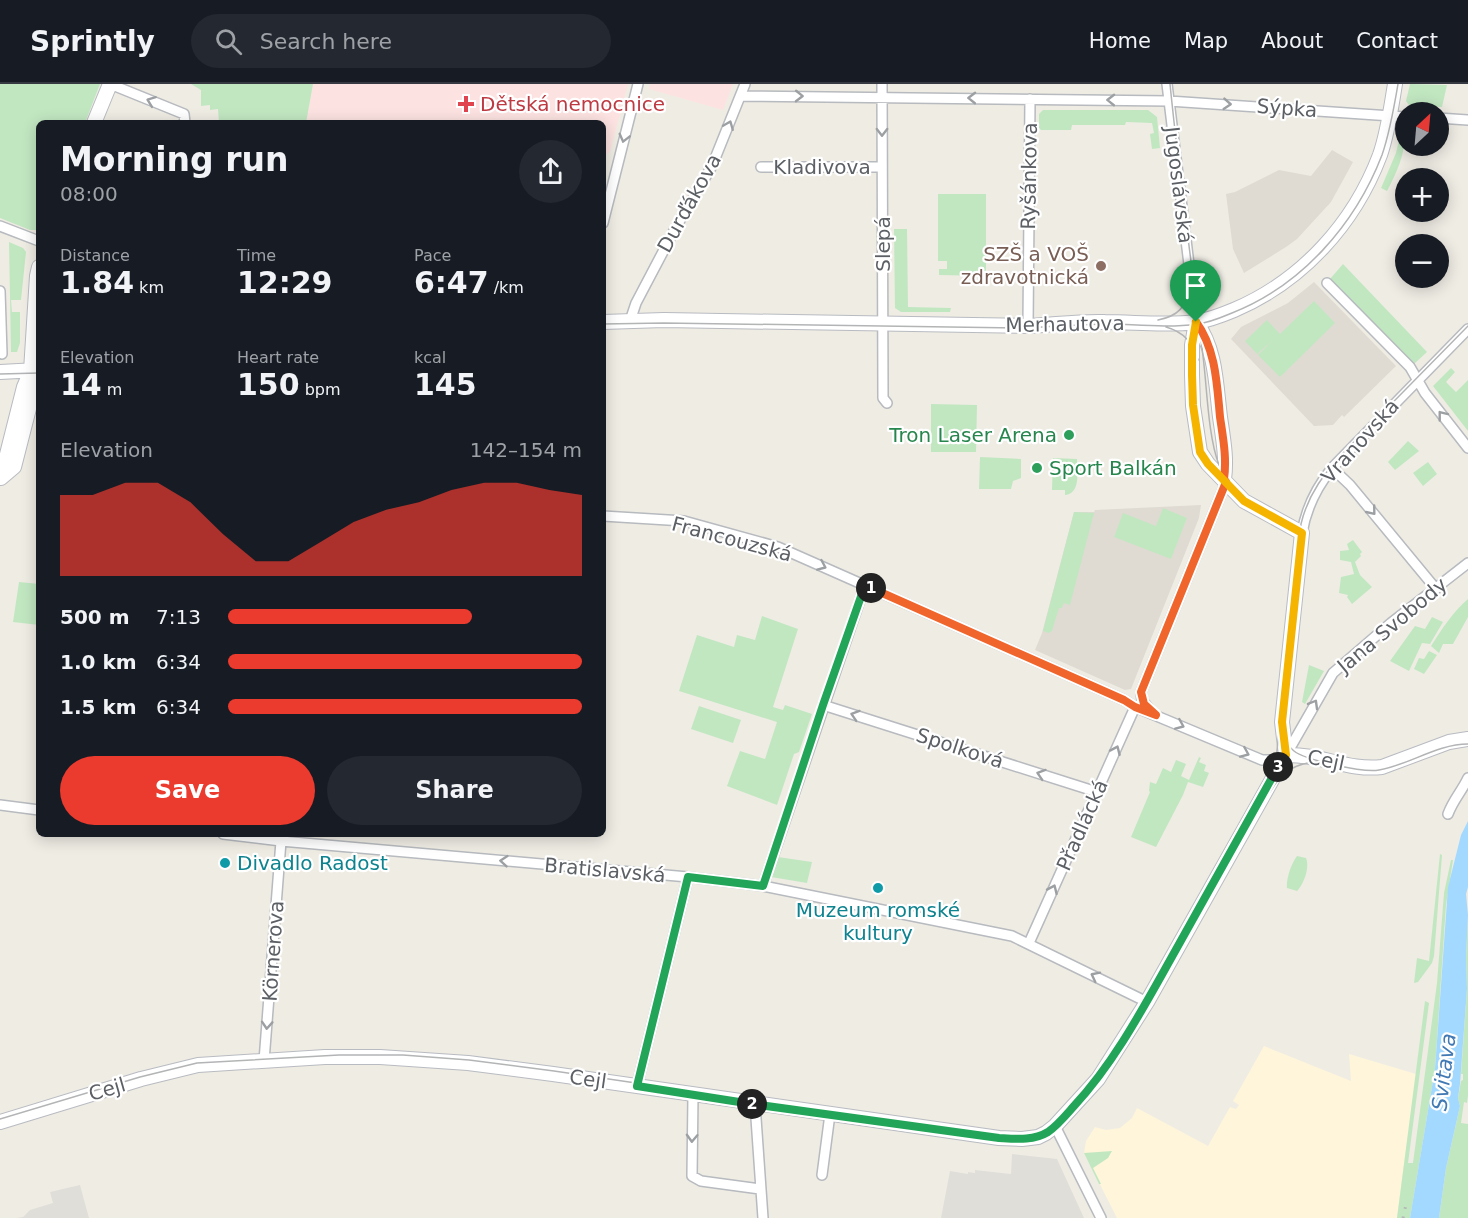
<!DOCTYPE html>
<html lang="en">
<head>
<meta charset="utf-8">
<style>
	body { margin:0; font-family:"DejaVu Sans",sans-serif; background:#242831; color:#f1f3f6; height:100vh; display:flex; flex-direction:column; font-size:22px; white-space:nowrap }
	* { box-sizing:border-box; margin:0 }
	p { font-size:20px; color:#9ea1a6 }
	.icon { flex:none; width:33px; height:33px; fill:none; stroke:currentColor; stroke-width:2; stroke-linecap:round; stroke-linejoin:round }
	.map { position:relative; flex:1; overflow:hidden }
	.details { position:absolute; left:36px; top:36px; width:570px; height:717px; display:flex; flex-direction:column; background:#171b24; border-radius:9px; box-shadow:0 3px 15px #0003 }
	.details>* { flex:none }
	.needle { width:39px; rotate:26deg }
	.buttons { position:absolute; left:1395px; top:18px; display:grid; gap:12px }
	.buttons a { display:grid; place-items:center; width:54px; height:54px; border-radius:50%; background:#171b24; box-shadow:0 3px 15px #0003; font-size:30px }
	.pin { position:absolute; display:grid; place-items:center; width:51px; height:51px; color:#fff; margin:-62px -26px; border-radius:50% 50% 50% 0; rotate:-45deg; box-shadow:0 0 6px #0007 }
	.pin .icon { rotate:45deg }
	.km { position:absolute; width:30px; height:30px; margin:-15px; border-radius:50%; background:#222; color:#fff; font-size:16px; line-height:30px; text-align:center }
	.round { display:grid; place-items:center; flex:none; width:63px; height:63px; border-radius:32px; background:#242831 }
	.headline { display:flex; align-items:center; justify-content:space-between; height:102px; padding:0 24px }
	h1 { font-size:33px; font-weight:600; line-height:45px }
	.stats { display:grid; grid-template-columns:repeat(3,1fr); gap:9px; height:102px; padding:6px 24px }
	.stats div { display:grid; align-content:center }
	.stats b { font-size:30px; font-weight:600 }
	.stats small { font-size:16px; font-weight:400 }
	.stats p { font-size:16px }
	.chart { height:168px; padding:12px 24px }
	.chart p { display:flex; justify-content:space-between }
	.chart svg { width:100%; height:108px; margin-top:6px; fill:#eb3a2e; opacity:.7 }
	.primary-button { display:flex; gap:12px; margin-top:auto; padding:12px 24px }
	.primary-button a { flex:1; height:69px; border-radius:36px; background:#eb3a2e; color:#fff; font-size:24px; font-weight:600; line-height:69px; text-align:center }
	.primary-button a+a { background:#242831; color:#f1f3f6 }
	ul { padding:0 24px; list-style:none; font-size:20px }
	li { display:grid; grid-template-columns:96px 72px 1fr; align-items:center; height:45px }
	li i { height:15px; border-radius:8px; background:#eb3a2e }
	header { display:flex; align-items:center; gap:36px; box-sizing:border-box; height:84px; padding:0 30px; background:#171b24; border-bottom:2px solid #363941 }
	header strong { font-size:28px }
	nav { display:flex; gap:33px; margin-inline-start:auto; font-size:21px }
	.search { width:420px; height:54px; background:#242831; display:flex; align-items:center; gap:15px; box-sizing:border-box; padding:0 21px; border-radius:33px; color:#9ea1a6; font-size:22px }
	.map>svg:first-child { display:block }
	.commercial { fill:#fef5da }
	.industrial { fill:#e0ded9 }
	.education { fill:#dfdbd2 }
	.medical { fill:#fce3e1 }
	.green { fill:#c1e7c1 }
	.water { fill:#a4d9ff }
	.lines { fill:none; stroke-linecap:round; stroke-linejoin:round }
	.street-casing { stroke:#b7babe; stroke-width:12 }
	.secondary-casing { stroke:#b8bbc1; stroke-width:16 }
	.street { stroke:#fff; stroke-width:9 }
	.secondary { stroke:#fff; stroke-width:14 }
	.tram { stroke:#b3b4b5; stroke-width:1.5 }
	.rail { stroke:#b3b4b5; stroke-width:3; stroke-dasharray:1.5 8; stroke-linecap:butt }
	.oneway { stroke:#9da0a3 }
	.split-1-casing { stroke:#fff; stroke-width:12 }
	.split-2-casing { stroke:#fff; stroke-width:12 }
	.split-3-casing { stroke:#fff; stroke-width:12 }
	.split-4-casing { stroke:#fff; stroke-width:12 }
	.split-1 { stroke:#f0652b; stroke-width:8 }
	.split-2 { stroke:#22a559; stroke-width:8 }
	.split-3 { stroke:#22a559; stroke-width:8 }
	.split-4 { stroke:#f5b400; stroke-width:8 }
	.health-dot { fill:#e0444e; stroke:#fff; stroke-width:2 }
	.education-dot { fill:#8d6e63; stroke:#fff; stroke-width:2 }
	.leisure-dot { fill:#2e9e5b; stroke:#fff; stroke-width:2 }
	.culture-dot { fill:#0f9aa8; stroke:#fff; stroke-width:2 }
	.labels { text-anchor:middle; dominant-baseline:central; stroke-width:4.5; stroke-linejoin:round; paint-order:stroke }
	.health-label { font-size:20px; fill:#be3a42; stroke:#fff; text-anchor:start }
	.street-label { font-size:20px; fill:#5c6065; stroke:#fff }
	.education-label { font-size:20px; fill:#785e54; stroke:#fff; text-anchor:end }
	.leisure-label { font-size:20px; fill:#27864d; stroke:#fff; text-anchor:end }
	.culture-label { font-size:20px; fill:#0d838f; stroke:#fff; text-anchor:start }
	.water-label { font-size:21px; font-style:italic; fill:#4079b3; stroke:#fff }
</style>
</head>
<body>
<header>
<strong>Sprintly</strong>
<div class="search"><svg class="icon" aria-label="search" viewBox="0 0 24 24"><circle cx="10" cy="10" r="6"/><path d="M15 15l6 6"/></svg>Search here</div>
<nav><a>Home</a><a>Map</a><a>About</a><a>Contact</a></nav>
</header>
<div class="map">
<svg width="1468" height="1134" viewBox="0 0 1468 1134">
	<rect width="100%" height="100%" fill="#efece4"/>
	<path class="commercial" d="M 1264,962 L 1351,997 L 1349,970 L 1416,990 L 1397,1134 L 1117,1134 L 1084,1069 L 1086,1057 L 1095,1043 L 1106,1046 L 1120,1044 L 1132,1034 L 1137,1024 L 1208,1062 L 1230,1023 L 1236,1025 L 1239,1021 L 1233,1017 Z"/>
	<path class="industrial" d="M 1012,1070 L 1057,1075 L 1084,1134 L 941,1134 L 950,1087 L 968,1090 L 968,1088 L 975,1089 L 975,1086 L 1011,1090 Z
		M 80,1101 L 89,1134 L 16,1134 L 23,1133 L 30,1126 L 53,1119 L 50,1108 Z"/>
	<path class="education" d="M 1332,66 L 1353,78 L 1331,118 L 1297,155 L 1286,163 L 1244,189 L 1233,165 L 1226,110 L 1235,108 L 1279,86 L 1311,92 Z
		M 1314,198 L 1396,282 L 1344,333 L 1342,331 L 1333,341 L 1314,342 L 1231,255 L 1241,243 L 1288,219 Z
		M 1201,421 L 1199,434 L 1131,605 L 1125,606 L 1035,566 L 1042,549 L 1074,428 L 1094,428 L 1095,426 Z"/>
	<path class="medical" d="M 313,0 L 628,0 L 610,68 L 603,72 L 603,39 L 306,39 Z
		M 650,0 L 733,0 L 723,26 L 649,5 Z"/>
	<path class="green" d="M 0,0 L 100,0 L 85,39 L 39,39 L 39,146 L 30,146 L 0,134 Z
		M 191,0 L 313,0 L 306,39 L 219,39 L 218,25 L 210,26 L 210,21 L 201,22 L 201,6 Z
		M 1410,0 L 1447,1 L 1442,23 L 1409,21 L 1406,17 Z
		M 1043,26 L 1148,26 L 1157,33 L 1160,64 L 1152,65 L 1150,50 L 1154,49 L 1152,39 L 1126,38 L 1125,41 L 1072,41 L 1071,46 L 1041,46 L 1039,44 L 1039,30 Z
		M 1402,43 L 1405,43 C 1406,69 1398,86 1387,107 L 1381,104 L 1396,69 Z
		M 938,110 L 986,110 L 986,192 L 939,191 L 939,185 L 947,185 L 947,177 L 938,177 Z
		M 894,145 L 907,145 L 908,223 L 951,224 L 950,228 L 901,228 L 895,224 Z
		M 9,158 L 23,164 L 26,168 L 21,216 L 11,216 L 12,228 L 20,228 L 20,259 L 17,268 L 11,268 Z
		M 1343,180 L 1427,268 L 1414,280 L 1330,195 Z
		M 1314,217 L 1335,239 L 1280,293 L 1258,271 L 1273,256 L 1257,270 L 1245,257 L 1267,236 L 1280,250 Z
		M 1451,284 L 1455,288 L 1446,298 L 1456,308 L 1468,296 L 1468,347 L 1433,302 Z
		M 931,320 L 977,321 L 976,368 L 931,368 Z
		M 1408,357 L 1419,367 L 1395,386 L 1388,378 Z
		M 980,373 L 1021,375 L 1021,394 L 1013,397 L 1011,405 L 979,405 Z
		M 1053,374 L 1077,375 C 1077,388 1081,409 1065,411 L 1065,406 L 1052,406 Z
		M 1428,378 L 1437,390 L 1423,402 L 1413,389 Z
		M 1163,424 L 1187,434 L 1171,475 L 1114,453 L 1123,429 L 1156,442 Z
		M 1074,428 L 1094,429 L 1070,521 L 1064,519 L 1062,524 L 1059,524 L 1052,547 L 1049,549 L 1043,547 Z
		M 1353,456 L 1362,468 L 1360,470 L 1361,472 L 1355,478 L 1360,491 L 1372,503 L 1352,520 L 1347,513 L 1348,511 L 1339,509 L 1341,493 L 1354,490 L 1351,478 L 1340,476 L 1340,467 L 1349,466 L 1347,460 Z
		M 19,498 L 39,500 L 39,541 L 13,538 Z
		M 1468,515 L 1468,533 L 1453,560 L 1443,560 L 1439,569 L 1431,562 C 1442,545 1452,529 1468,515 Z
		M 762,532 L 798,545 L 773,623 L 783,626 L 785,621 L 812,630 L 799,668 L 794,670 L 777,721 L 727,702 L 740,667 L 765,675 L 777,638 L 679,607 L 697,551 L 734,563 L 737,551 L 755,556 Z
		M 1432,533 L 1443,538 L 1430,560 L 1422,559 L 1409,587 L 1390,577 L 1415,542 L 1425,545 Z
		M 1429,567 L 1437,571 L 1424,590 L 1414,585 L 1419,574 L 1424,575 Z
		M 1309,581 L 1324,587 L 1305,620 L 1302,618 Z
		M 699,622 L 741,636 L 733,659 L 691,645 Z
		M 1199,673 L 1201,674 L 1199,678 L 1206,681 L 1204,687 L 1209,689 L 1203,703 L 1188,698 L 1183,711 L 1156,763 L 1131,753 L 1150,708 L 1149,707 L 1150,698 L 1156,700 L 1163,684 L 1171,688 L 1176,676 L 1186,680 L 1181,692 L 1189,696 Z
		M 1440,770 L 1442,771 L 1434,872 L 1432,879 L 1418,898 L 1414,899 L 1417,874 L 1429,877 Z
		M 1297,772 L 1306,774 C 1310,783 1304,800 1297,807 L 1287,804 C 1286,795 1291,780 1297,772 Z
		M 778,773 L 812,778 L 807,799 L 771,793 Z
		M 1451,776 L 1453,776 L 1446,821 L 1435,985 L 1410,1134 L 1397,1134 L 1425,917 L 1429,919 L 1408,1079 L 1413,1079 L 1437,899 L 1444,809 Z
		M 1468,832 L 1468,1011 L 1467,1019 L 1464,1018 L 1461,1039 L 1468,1040 L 1468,1134 L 1439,1134 L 1446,1084 L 1460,1022 L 1458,1014 L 1461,997 L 1463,996 L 1463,990 L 1461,990 L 1467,905 L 1466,874 Z
		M 1112,1067 L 1108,1074 L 1093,1084 L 1101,1100 L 1099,1100 L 1084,1069 Z"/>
	<path class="water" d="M 1468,737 L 1468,803 L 1466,810 L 1468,831 L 1466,874 L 1467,905 L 1460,1000 L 1458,1014 L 1460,1022 L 1446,1084 L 1439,1134 L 1410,1134 L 1435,985 L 1448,803 L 1461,751 Z"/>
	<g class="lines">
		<defs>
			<path id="street" d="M 110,0 L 184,30 L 185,39
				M 882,0 L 883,314 L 887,319
				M 1167,0 L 1196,238
				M 741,12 L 1169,17 L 1406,33
				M 1438,34 L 1468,36
				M 761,83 L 882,83
				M 603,139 L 638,0
				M 0,142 L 39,157
				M 1327,199 L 1410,283 L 1425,309 L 1468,364
				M 0,207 L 2,270
				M 630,237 L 636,219 L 676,143 L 712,82 L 745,0
				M 1028,242 L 1030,15
				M 1332,384 L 1350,401 L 1436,505
				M 603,432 L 684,437 L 778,463 L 1124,616 L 1135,623 L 1262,676 L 1276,676 L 1286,671 L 1333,589 L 1391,539 L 1468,479
				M 1302,449 C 1306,424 1316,404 1332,384 L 1468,245
				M 823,621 L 1097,708
				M 1151,627 L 1142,616 L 1141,608 L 1226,398
				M 0,721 L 39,726
				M 1448,730 C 1453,716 1462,707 1468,694
				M 223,750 L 281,757 L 688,793 L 763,802 L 1012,852 L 1147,918
				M 763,802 L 865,501
				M 1029,859 L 1135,623
				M 264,977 L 281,757
				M 637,1002 L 688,793
				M 693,1011 L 692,1092 L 701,1097 L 760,1105
				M 755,1020 L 763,1134
				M 1055,1042 L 1101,1134
				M 822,1091 L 830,1030"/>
			<path id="secondary" d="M 94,39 L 110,0
				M 603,238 L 664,236 L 1028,242 C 1053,241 1079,237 1105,238 C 1134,238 1167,242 1196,238 C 1209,236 1222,231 1234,226 C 1302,197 1354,140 1380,71 C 1388,48 1391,24 1395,0
				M 1196,238 L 1192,261 L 1192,291 L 1193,322 L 1200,368 L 1208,380 L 1244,417 L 1302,449 L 1282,638 L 1286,671
				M 1196,238 C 1216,265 1216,301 1220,333 C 1223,354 1227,374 1224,395
				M 0,288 L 37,286
				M 1,394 L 14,383 L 34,305 L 31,287 L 37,192 L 39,183
				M 1,394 L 24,303 L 31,287
				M 1286,671 C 1321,670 1348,687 1382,683 L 1449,658 L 1468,655
				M 0,1038 L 141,995 L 198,981 L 325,973 L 380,973 L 468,979 L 553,990 L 999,1054 L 1022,1055 L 1038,1053 L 1046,1049 L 1055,1042 L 1098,995 L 1147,918 L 1286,671"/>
		</defs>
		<use href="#street" class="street-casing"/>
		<use href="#secondary" class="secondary-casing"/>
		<use href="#street" class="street"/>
		<use href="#secondary" class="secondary"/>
		<path class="tram" d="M 1170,0 C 1179,91 1192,182 1203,272 C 1207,303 1208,353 1219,381 C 1226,398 1239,412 1255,421 C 1273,431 1293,435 1300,456
			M 1158,236 C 1178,232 1187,223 1189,202
			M 603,240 L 664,239 L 1027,244 C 1057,242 1085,240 1114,240 C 1141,241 1170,244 1197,240 C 1209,239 1220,234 1232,229 C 1301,202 1355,141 1382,71 C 1390,48 1394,24 1398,0
			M 1166,243 C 1184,248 1193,259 1198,276
			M 0,290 L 39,289
			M 1280,643 C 1282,652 1286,661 1294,667 C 1305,676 1364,689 1379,686 C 1409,681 1437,660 1468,660
			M 1270,708 C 1282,687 1296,679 1320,677
			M 0,1035 L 140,993 L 197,979 L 339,971 L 403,971 L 469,976 L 554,987 L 999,1052 L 1022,1053 L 1036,1051 L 1045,1047 L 1062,1032 L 1096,993 L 1145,917 L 1268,696 L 1276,676 L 1301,440 C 1308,410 1325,388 1346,366 L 1468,242"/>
		<path class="rail" d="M 1403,1134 L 1407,1116"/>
	</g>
	<defs><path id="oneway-chevron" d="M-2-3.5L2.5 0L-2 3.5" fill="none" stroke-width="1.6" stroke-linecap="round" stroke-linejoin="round" transform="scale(1.5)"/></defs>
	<g class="oneway">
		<use href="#oneway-chevron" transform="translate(799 12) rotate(1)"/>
		<use href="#oneway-chevron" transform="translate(972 14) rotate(-179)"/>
		<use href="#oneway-chevron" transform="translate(1111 16) rotate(-179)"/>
		<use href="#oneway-chevron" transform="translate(151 17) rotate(-159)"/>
		<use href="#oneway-chevron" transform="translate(1227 20) rotate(4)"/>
		<use href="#oneway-chevron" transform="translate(729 41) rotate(-68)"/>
		<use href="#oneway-chevron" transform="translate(882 48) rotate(90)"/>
		<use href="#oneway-chevron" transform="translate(624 54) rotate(104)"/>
		<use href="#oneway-chevron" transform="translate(1442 331) rotate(-128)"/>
		<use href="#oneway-chevron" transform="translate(1372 427) rotate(51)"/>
		<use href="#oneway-chevron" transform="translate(822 482) rotate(24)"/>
		<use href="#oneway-chevron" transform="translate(1314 620) rotate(-60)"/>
		<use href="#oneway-chevron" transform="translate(855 631) rotate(-162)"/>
		<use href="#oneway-chevron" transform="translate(1180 641) rotate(23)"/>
		<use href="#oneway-chevron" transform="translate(1116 666) rotate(-66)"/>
		<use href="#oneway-chevron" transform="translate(1245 669) rotate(23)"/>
		<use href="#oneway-chevron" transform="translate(1041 690) rotate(-162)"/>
		<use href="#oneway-chevron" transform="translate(504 777) rotate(-175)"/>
		<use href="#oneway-chevron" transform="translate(1053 805) rotate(-66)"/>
		<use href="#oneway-chevron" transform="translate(1095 892) rotate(-153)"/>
		<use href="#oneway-chevron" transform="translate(267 941) rotate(94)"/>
		<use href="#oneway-chevron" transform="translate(692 1054) rotate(92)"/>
	</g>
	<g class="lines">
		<defs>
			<path id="split-1" d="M 871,504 L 1124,616 L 1135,623 L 1156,631 L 1144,620 L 1141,608 L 1226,398 L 1224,395 C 1227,374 1223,354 1220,333 C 1217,301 1216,265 1196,238"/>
			<path id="split-2" d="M 752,1020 L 637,1002 L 688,793 L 763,802 L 823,621 L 865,501 L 871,504"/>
			<path id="split-3" d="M 752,1020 L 999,1054 C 1016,1055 1033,1057 1048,1048 C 1058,1041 1066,1031 1074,1022 C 1113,980 1141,928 1169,878 C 1206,813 1242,748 1278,683"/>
			<path id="split-4" d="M 1196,238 L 1192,261 L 1192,291 L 1193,321 L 1200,368 L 1208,380 L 1244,417 L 1302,449 L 1282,638 L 1286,671 L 1278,683"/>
		</defs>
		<use href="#split-1" class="split-1-casing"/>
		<use href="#split-2" class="split-2-casing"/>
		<use href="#split-3" class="split-3-casing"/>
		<use href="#split-4" class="split-4-casing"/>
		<use href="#split-1" class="split-1"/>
		<use href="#split-2" class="split-2"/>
		<use href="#split-3" class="split-3"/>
		<use href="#split-4" class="split-4"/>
	</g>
	<path class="health-dot" d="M463 11h6v6h6v6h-6v6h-6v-6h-6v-6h6z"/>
	<circle class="education-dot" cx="1101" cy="182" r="6"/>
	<g class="leisure-dot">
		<circle cx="1069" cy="351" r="6"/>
		<circle cx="1037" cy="384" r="6"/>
	</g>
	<g class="culture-dot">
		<circle cx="225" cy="779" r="6"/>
		<circle cx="878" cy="804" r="6"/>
	</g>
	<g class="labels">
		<g class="health-label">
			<text x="480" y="20">Dětská nemocnice</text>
		</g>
		<g class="street-label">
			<text transform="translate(1287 24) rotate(4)">Sýpka</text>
			<text x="822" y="83">Kladivova</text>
			<text transform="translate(1029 92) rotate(-89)">Ryšánkova</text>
			<text transform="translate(1179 101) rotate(83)">Jugoslávská</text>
			<text transform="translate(689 119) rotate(-61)">Durďákova</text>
			<text transform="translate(883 160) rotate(-90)">Slepá</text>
			<text transform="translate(1065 240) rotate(-1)">Merhautova</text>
			<text transform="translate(1360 357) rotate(-48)">Vranovská</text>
			<text transform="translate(732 455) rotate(15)">Francouzská</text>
			<text transform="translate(1392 541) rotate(-40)">Jana Svobody</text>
			<text transform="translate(960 664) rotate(18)">Spolková</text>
			<text transform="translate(1326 676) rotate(12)">Cejl</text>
			<text transform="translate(1082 741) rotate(-66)">Přadlácká</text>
			<text transform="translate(605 786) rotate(5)">Bratislavská</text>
			<text transform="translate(273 867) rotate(-86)">Körnerova</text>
			<text transform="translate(588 995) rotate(8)">Cejl</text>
			<text transform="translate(107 1005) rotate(-16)">Cejl</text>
		</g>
		<g class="education-label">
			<text x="1089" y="170">SZŠ a VOŠ<tspan x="1089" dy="23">zdravotnická</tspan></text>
		</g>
		<g class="leisure-label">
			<text x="1057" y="351">Tron Laser Arena</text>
			<text x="1049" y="384" text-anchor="start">Sport Balkán</text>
		</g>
		<g class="culture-label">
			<text x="237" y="779">Divadlo Radost</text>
			<text x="878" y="826" text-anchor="middle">Muzeum romské<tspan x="878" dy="23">kultury</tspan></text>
		</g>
		<g class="water-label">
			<text transform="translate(1444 988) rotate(-83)">Svitava</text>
		</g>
	</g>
</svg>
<div class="buttons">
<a><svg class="needle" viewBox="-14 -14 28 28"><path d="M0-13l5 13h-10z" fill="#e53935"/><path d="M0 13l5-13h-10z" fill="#9ea1a6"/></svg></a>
<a>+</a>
<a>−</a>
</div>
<div class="pin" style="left:1196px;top:238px;background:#1e9e55"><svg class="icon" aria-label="arrive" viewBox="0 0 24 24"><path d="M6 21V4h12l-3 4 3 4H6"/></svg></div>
<b class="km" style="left:871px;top:504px">1</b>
<b class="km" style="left:752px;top:1020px">2</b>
<b class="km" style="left:1278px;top:683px">3</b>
<section class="details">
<div class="headline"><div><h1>Morning run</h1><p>08:00</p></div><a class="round"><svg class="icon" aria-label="share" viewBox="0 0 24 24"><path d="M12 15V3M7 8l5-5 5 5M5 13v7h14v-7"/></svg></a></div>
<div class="stats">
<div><p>Distance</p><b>1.84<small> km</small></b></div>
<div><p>Time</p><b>12:29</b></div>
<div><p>Pace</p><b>6:47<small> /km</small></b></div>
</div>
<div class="stats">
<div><p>Elevation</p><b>14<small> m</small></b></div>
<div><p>Heart rate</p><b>150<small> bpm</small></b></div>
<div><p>kcal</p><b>145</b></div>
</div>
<div class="chart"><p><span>Elevation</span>142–154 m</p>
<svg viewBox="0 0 160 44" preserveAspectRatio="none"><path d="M0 44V11L10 11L20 6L30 6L40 14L50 27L60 38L70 38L80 30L90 22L100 17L110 14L120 9L130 6L140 6L150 9L160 11V44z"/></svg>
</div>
<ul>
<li><b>500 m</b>7:13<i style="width:69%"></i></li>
<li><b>1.0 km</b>6:34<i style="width:100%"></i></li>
<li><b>1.5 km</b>6:34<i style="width:100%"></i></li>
</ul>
<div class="primary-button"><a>Save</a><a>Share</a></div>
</section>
</div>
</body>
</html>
